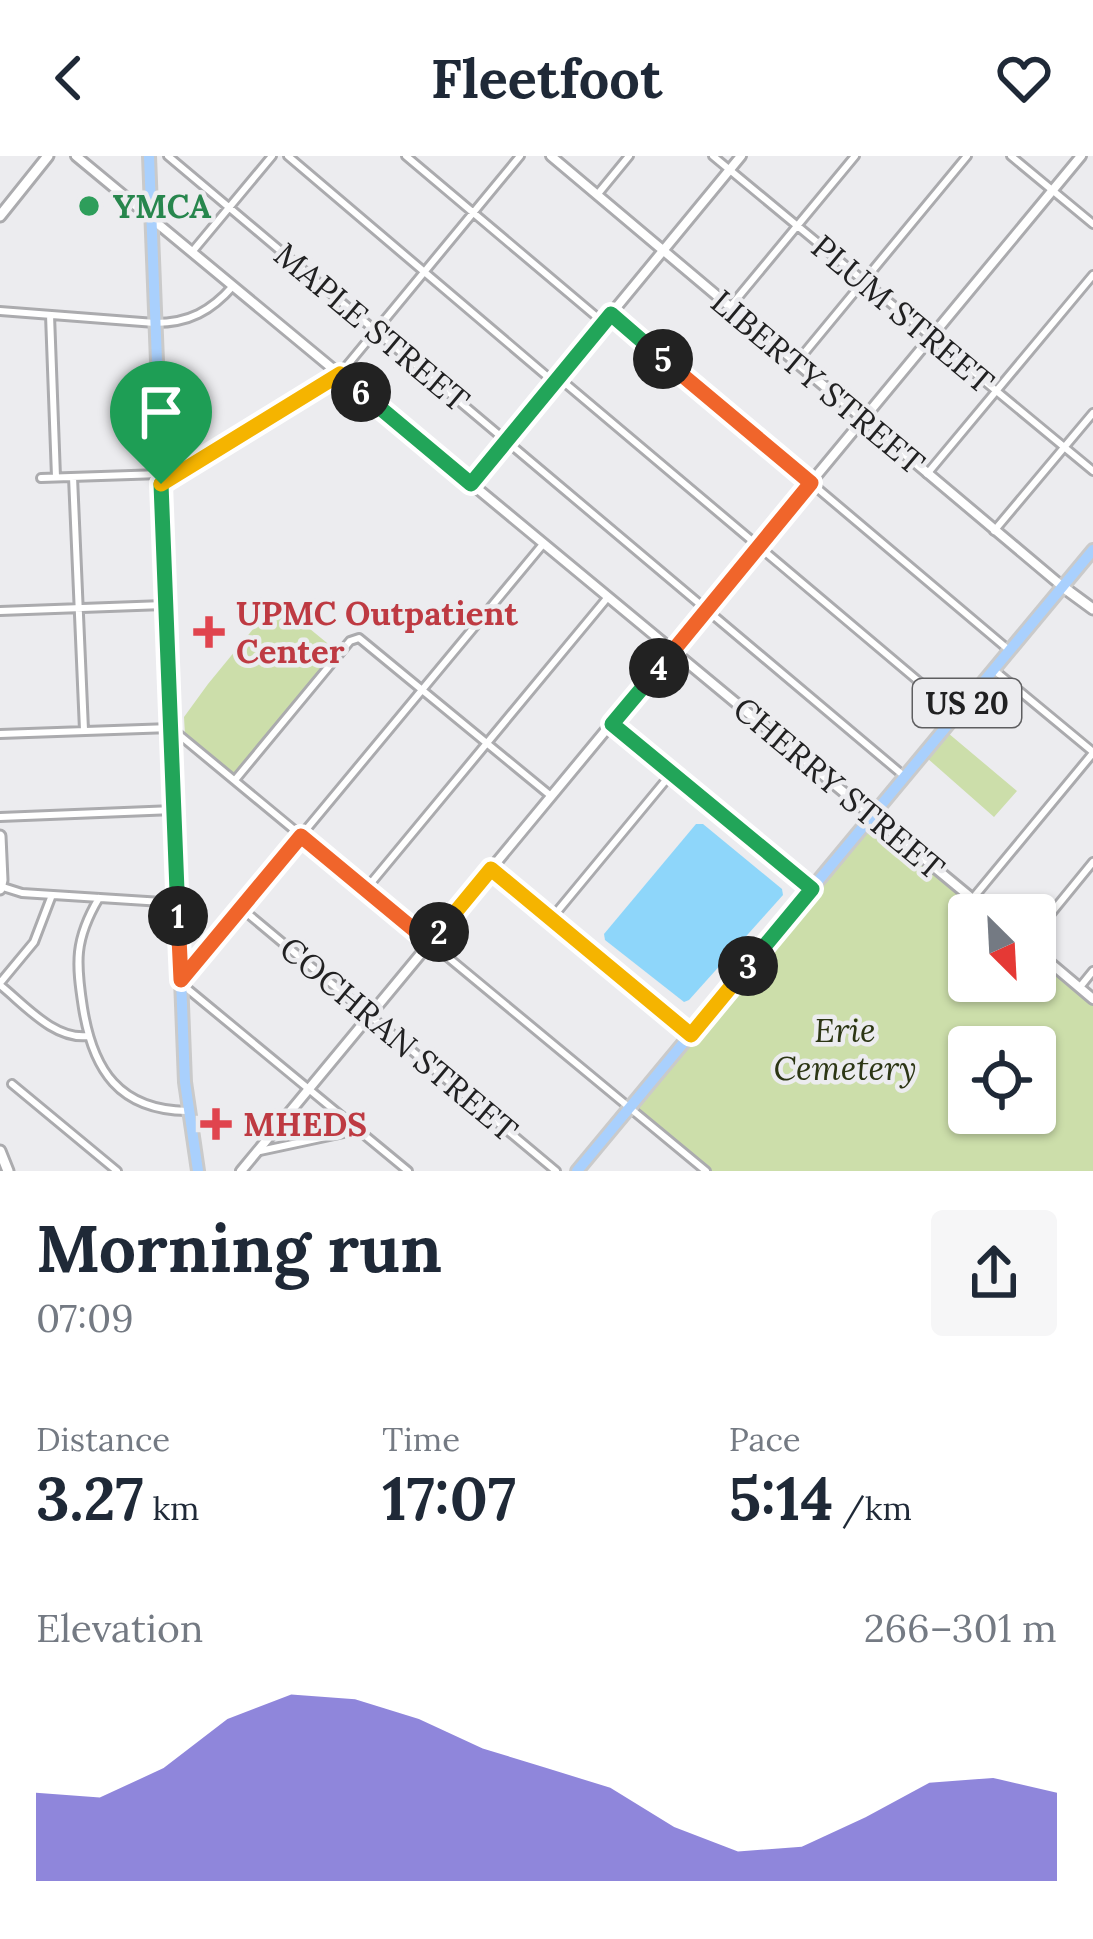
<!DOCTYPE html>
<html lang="en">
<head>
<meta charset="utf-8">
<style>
	body { margin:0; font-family:Lora,serif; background:#f6f6f7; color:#1f2937; height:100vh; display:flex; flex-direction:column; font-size:45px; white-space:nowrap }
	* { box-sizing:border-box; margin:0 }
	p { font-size:39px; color:#747a83 }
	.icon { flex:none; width:66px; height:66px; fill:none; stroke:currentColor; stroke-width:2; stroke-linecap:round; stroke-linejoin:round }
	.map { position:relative; height:1015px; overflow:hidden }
	.sheet { display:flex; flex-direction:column; background:#fff; flex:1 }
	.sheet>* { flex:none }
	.needle { width:78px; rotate:156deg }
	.tools { position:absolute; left:948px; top:738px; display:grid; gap:24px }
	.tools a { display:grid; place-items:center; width:108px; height:108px; border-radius:12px; background:#fff; box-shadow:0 3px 9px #0004; font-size:60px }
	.pin { position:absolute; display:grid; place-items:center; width:102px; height:102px; color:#fff; margin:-123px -51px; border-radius:50% 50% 50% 0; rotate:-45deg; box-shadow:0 0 12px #0007 }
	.pin .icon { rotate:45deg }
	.km { position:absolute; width:60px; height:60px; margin:-30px; border-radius:50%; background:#222; color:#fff; font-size:33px; line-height:60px; text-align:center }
	.round { display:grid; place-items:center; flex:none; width:126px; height:126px; border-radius:12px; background:#f6f6f7 }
	.overview { display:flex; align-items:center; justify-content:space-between; height:204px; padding:0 36px }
	h1 { font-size:66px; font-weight:700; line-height:90px }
	.metrics { display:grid; grid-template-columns:repeat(3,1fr); gap:18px; height:204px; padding:12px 36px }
	.metrics div { display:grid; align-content:center }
	.metrics b { font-size:60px; font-weight:700 }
	.metrics small { font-size:33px; font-weight:400 }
	.metrics p { font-size:33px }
	.chart { height:336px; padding:24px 36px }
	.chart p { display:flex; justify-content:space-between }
	.chart svg { width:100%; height:216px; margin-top:12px; fill:#6153cc; opacity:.7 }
	header { display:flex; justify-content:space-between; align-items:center; height:156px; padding:0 36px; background:#fff; font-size:54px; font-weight:700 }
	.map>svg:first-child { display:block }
	.green { fill:#ccdeaa; fill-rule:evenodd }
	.water { fill:#8ed6fa }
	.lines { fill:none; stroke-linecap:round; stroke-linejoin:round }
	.minor-casing { stroke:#ababae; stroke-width:12 }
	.tertiary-casing { stroke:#ababae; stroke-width:14 }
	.secondary-casing { stroke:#ababae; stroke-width:15 }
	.primary-casing { stroke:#cacaca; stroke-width:16 }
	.minor { stroke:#fff; stroke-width:6 }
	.tertiary { stroke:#fff; stroke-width:8 }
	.secondary { stroke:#fff; stroke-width:9 }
	.primary { stroke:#a9d0fd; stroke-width:10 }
	.split-1-casing { stroke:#fff; stroke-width:24 }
	.split-2-casing { stroke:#fff; stroke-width:24 }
	.split-3-casing { stroke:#fff; stroke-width:24 }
	.split-4-casing { stroke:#fff; stroke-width:24 }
	.split-5-casing { stroke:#fff; stroke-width:24 }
	.split-6-casing { stroke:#fff; stroke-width:24 }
	.split-7-casing { stroke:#fff; stroke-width:24 }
	.split-1 { stroke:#22a559; stroke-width:15 }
	.split-2 { stroke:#f0652b; stroke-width:15 }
	.split-3 { stroke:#f5b400; stroke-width:15 }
	.split-4 { stroke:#22a559; stroke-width:15 }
	.split-5 { stroke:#f0652b; stroke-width:15 }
	.split-6 { stroke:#22a559; stroke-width:15 }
	.split-7 { stroke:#f5b400; stroke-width:15 }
	.leisure-dot { fill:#2e9e5b; stroke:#ececef; stroke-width:4.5 }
	.health-dot { fill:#e0444e; stroke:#ececef; stroke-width:4.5 }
	.labels { text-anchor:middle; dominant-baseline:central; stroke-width:9; stroke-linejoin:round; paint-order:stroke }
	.shield { fill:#ececef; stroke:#5e5e60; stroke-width:3 }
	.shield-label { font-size:30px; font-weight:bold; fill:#212122 }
	.leisure-label { font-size:33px; font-weight:bold; fill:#27864d; stroke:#ececef; text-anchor:start }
	.street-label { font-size:33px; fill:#212122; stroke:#ececef }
	.health-label { font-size:33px; font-weight:bold; fill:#be3a42; stroke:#ececef; text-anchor:start }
	.park-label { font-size:33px; font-style:italic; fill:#2c3614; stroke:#ececef }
</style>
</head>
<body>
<header><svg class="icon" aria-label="back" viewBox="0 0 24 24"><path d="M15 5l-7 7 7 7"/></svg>Fleetfoot<svg class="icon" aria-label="heart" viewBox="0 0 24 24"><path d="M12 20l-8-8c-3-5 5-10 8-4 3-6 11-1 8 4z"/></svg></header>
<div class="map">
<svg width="1093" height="1015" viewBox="0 0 1093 1015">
	<rect width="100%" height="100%" fill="#ececef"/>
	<path class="green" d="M 276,445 L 338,496 L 233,619 L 185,579 L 184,561 L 208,528 Z
		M 948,577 L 1017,635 L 994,661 L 927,602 Z
		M 874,668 L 987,759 L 969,759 L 969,825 L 1035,825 L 1035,800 L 1093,847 L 1093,1015 L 711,1015 L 636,952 ZM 969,891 L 1035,891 L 1035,957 L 969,957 Z"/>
	<path class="water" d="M 696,668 L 703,668 L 782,733 L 783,739 L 689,844 L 684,846 L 605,784 L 604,778 Z"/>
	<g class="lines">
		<defs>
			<path id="minor" d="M 168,0 L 904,620
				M 288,0 L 555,227
				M 406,0 L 604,167
				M 713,0 L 1093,315
				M 1011,0 L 1093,68
				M 597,39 L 629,0
				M 192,96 L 272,0
				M 730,151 L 855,0
				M 0,155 L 155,167 C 189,167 211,155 233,130
				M 611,158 L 1010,495
				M 50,159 L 56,321
				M 796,207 L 967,0
				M 559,222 L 955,556
				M 927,318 L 1093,119
				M 73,321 L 84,574
				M 41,322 L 161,318
				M 161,329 L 340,218 L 520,0
				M 994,375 L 1093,257
				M 0,455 L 164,449
				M 994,514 L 1093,596
				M 612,568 L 812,733
				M 0,578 L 171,572 L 706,1015
				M 235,624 L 350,485 L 359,482 L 551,640
				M 0,661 L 174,654
				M 491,713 L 691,879
				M 0,730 L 22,737 L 178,747
				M 366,733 L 608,441
				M 99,742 C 74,784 76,807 83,852 C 93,914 119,954 187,955
				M 973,742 L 1093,597
				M 241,752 L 556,1015
				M 551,763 L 671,618
				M 1035,777 L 1093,706
				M 182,823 L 544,387
				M 0,827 L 34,786 L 52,739
				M 0,829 C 25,849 54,884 88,880
				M 184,830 L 408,1015
				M 1080,831 L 1093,815
				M 12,928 L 117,1015
				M 260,995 L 358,974"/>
			<path id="tertiary" d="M 76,0 L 992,759
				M 551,0 L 1063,431
				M 471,328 L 741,0
				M 1035,794 L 1093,843
				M 241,1015 L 1081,0"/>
			<path id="secondary" d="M 0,60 L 48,0
				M 1063,431 L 1093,453
				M 0,680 L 2,724 L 0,733
				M 0,995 L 8,1015"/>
			<path id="primary" d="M 149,0 L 185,926 L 198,1015
				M 577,1015 L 1093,394"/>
		</defs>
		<use href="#minor" class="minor-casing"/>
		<use href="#tertiary" class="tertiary-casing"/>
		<use href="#secondary" class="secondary-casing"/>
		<use href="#primary" class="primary-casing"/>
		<use href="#minor" class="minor"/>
		<use href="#tertiary" class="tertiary"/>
		<use href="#secondary" class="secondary"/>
		<use href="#primary" class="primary"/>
	</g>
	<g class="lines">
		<defs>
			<path id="split-1" d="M 161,328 L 178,760"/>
			<path id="split-2" d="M 178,760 L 181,824 L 301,680 L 430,787 L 439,776"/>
			<path id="split-3" d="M 439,776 L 491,713 L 691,879 L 748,810"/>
			<path id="split-4" d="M 659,512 L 612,568 L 812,733 L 748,810"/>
			<path id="split-5" d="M 659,512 L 811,327 L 663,203"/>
			<path id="split-6" d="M 361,236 L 471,328 L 611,158 L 663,203"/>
			<path id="split-7" d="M 161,328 L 340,218 L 361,236"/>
		</defs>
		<use href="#split-1" class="split-1-casing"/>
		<use href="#split-2" class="split-2-casing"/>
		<use href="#split-3" class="split-3-casing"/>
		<use href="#split-4" class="split-4-casing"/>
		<use href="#split-5" class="split-5-casing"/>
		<use href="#split-6" class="split-6-casing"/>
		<use href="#split-7" class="split-7-casing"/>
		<use href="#split-1" class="split-1"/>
		<use href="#split-2" class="split-2"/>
		<use href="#split-3" class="split-3"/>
		<use href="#split-4" class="split-4"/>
		<use href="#split-5" class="split-5"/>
		<use href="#split-6" class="split-6"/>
		<use href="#split-7" class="split-7"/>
	</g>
	<circle class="leisure-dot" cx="89" cy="50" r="12"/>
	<g class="health-dot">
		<path d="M203 458h12v12h12v12h-12v12h-12v-12h-12v-12h12z"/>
		<path d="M210 950h12v12h12v12h-12v12h-12v-12h-12v-12h12z"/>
	</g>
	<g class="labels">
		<rect class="shield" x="913" y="523" width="108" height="48" rx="9"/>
		<g class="shield-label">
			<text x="967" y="547">US 20</text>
		</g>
		<g class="leisure-label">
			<text x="113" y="50">YMCA</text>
		</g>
		<g class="street-label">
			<text transform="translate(903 158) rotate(40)">PLUM STREET</text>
			<text transform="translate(372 171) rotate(40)">MAPLE STREET</text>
			<text transform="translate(818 226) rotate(40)">LIBERTY STREET</text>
			<text transform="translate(839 632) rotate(40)">CHERRY STREET</text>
			<text transform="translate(399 883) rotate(40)">COCHRAN STREET</text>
		</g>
		<g class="health-label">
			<text x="236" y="457">UPMC Outpatient<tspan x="236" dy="38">Center</tspan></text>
			<text x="243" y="968">MHEDS</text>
		</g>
		<g class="park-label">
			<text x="845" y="874">Erie<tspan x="845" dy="38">Cemetery</tspan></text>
		</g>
	</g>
</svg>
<div class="tools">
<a><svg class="needle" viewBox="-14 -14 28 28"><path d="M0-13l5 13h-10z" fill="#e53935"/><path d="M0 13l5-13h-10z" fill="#747a83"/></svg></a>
<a><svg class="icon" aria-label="locate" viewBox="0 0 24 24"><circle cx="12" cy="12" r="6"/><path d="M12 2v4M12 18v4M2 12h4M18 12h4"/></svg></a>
</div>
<div class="pin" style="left:161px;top:328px;background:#1e9e55"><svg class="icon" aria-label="arrive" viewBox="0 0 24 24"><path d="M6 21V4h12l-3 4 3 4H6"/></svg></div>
<b class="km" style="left:178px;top:760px">1</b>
<b class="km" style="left:439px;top:776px">2</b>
<b class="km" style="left:748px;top:810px">3</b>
<b class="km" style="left:659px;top:512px">4</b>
<b class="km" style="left:663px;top:203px">5</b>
<b class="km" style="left:361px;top:236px">6</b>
</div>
<section class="sheet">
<div class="overview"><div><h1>Morning run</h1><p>07:09</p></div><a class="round"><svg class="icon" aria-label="share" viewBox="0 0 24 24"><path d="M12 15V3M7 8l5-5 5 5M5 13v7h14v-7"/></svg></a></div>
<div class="metrics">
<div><p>Distance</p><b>3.27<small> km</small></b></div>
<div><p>Time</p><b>17:07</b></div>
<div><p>Pace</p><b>5:14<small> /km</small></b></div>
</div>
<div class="chart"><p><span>Elevation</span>266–301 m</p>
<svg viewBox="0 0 160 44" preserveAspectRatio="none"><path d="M0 44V26L10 27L20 21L30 11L40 6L50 7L60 11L70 17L80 21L90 25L100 33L110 38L120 37L130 31L140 24L150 23L160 26V44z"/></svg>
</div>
</section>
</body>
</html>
